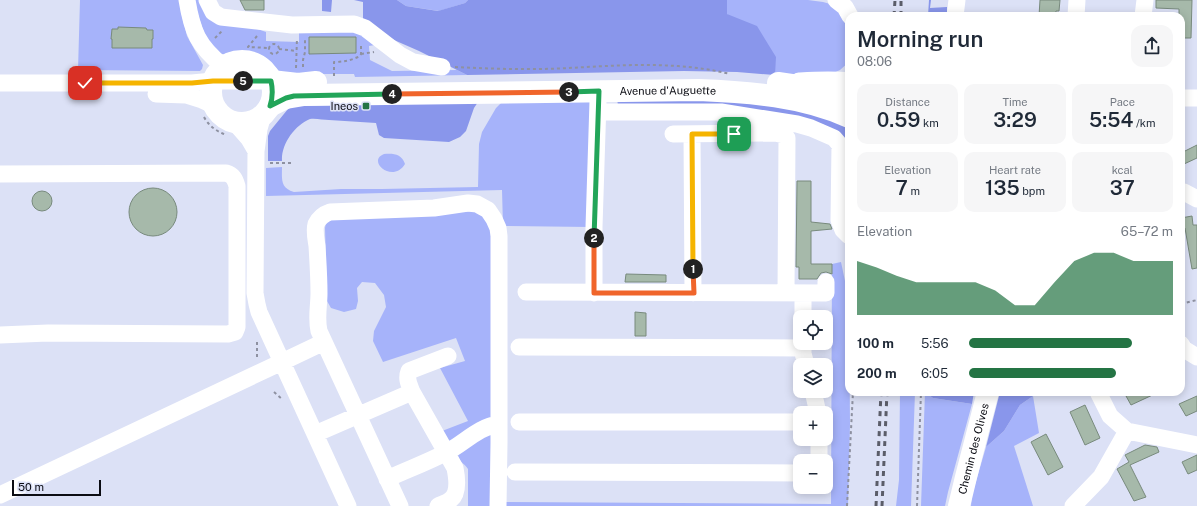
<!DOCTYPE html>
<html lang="en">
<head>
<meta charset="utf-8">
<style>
	body { margin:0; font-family:"Public Sans",sans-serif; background:#f6f6f7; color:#1f2937; height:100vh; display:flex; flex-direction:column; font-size:15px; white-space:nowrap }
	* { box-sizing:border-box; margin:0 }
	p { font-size:13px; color:#747a83 }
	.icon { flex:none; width:22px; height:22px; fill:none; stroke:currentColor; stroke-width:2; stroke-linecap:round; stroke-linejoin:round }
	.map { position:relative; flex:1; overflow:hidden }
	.panel { position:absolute; left:845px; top:12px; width:340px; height:384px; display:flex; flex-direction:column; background:#fff; border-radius:12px; box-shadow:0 2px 10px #0003 }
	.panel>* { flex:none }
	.controls { position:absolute; left:793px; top:310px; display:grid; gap:8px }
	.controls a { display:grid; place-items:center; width:40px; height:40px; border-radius:8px; background:#fff; box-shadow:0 2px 10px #0003; font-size:20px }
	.scale { position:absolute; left:12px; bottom:10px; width:89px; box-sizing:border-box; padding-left:4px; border:2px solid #0b0c13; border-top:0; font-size:11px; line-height:14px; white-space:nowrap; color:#0b0c13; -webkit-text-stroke:3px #dce1f6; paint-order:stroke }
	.pin { position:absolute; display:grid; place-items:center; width:34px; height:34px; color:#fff; margin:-17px; border-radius:8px; box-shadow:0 2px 6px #0006 }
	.km { position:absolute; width:20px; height:20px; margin:-10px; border-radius:50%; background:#222; color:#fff; font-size:11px; line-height:20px; text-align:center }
	.round { display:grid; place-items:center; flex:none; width:42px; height:42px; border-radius:12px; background:#f6f6f7 }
	.overview { display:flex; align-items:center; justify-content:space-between; height:68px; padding:0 12px }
	h1 { font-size:22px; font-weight:600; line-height:30px }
	.stats { display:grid; grid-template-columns:repeat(3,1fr); gap:6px; height:68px; padding:4px 12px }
	.stats div { display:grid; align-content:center; border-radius:10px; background:#f6f6f7; text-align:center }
	.stats b { font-size:20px; font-weight:600 }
	.stats small { font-size:11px; font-weight:400 }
	.stats p { font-size:11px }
	.chart { height:112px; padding:8px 12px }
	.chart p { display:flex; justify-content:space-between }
	.chart svg { width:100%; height:72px; margin-top:4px; fill:#247444; opacity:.7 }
	ul { padding:0 12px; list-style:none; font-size:13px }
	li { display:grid; grid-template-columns:64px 48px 1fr; align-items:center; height:30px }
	li i { height:10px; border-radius:5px; background:#247444 }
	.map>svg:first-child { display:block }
	.green { fill:#a6b3fa }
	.forest { fill:#8996eb }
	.building { fill:#a6b9aa; stroke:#788a7d }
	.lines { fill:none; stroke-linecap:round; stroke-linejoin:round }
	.path { stroke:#8e91a1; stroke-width:2; stroke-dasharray:3 3; stroke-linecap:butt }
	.minor { stroke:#fff; stroke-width:17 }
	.major { stroke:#fff; stroke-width:22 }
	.rail { stroke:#5b5d69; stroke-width:3; stroke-dasharray:5 5; stroke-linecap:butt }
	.split-1-casing { stroke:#fff; stroke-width:8 }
	.split-2-casing { stroke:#fff; stroke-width:8 }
	.split-3-casing { stroke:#fff; stroke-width:8 }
	.split-4-casing { stroke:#fff; stroke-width:8 }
	.split-5-casing { stroke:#fff; stroke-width:8 }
	.split-6-casing { stroke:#fff; stroke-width:8 }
	.split-1 { stroke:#f5b400; stroke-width:5 }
	.split-2 { stroke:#f0652b; stroke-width:5 }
	.split-3 { stroke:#22a559; stroke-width:5 }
	.split-4 { stroke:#f0652b; stroke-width:5 }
	.split-5 { stroke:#22a559; stroke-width:5 }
	.split-6 { stroke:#f5b400; stroke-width:5 }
	.poi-dot { fill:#247444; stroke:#dce1f6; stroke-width:1.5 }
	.labels { text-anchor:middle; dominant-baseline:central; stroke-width:3; stroke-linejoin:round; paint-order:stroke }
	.street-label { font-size:11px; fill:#0b0c13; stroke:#dce1f6 }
	.poi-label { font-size:11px; fill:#0b0c13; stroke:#dce1f6; text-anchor:end }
</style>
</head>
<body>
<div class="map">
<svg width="1197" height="506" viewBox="0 0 1197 506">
	<rect width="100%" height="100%" fill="#dce1f6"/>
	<path class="green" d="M 80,0 L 180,0 L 181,12 L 187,36 L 203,65 L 202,69 L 200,71 L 78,70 Z
		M 193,0 L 200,0 L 252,27 L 266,32 L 266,41 L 299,42 L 299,32 L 357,28 L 375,45 L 369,46 L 370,60 L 392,71 L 457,70 L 467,75 L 355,77 L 354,74 L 282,74 L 266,58 L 252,52 L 235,51 L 224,54 L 221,54 L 207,41 Z
		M 397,0 L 468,0 L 465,3 L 439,11 L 406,6 Z
		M 727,0 L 808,0 L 823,2 L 834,5 L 842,12 L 849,26 L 849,62 L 840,70 L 831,74 L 775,75 L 727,14 Z
		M 591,97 L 590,227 L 503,226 L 502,190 L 266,196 L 266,168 L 282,167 C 282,179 280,188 294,192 L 341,189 L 382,189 L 478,187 L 479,144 L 482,132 L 496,108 L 502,102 Z
		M 384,154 C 393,153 402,154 405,164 C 393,184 366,161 384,154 Z
		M 480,211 L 494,231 L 493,417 L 455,442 L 448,441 L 442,431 L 468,421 L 440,368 L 465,361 L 456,338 L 383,362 L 373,341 L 374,331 L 386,307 L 384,295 L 375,283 L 362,282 L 357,288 L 358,301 L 356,309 L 344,312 L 331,308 L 327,301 L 325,228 L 326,222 L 331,219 Z
		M 841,262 L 849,300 L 850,424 L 848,506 L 503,506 L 504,502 L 831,504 L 832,264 Z
		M 900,392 L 915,392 L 911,506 L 896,506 L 899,480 Z
		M 925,392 L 933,398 L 972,404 L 948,492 L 945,506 L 921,506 Z
		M 1033,396 L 1039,433 L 1014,446 L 1033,506 L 971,506 L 972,495 L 986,447 L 1004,431 L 1020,405 Z
		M 492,433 L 492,506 L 468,506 L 468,469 C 464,463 461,464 458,456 L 460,450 Z"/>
	<path class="forest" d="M 322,0 L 332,0 L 331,12 L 322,11 Z
		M 354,0 L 397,0 L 406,6 L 438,11 L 465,3 L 468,0 L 727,0 L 727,14 L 757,26 L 776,57 L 775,75 L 737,72 L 684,71 L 467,75 L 419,51 L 378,33 L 363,20 L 363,2 Z
		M 929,0 L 931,0 L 930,8 L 947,7 L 947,16 L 928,16 Z
		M 617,98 L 769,101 L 849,122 L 849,220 L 845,220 L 842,137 L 618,106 Z
		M 478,102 L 474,108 L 466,131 L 460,137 L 449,142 L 384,138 L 379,135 L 376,123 C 360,122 345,121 329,120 C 324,120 315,118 310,119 C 295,125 281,144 282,161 L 268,161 L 268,136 L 270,131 L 288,109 L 295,106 Z
		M 925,392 L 974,392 L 972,404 L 933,398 Z
		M 1000,392 L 1033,392 L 1033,396 L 1020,405 L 1004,431 L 986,447 Z"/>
	<path class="building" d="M 240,0 L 264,0 L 264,10 L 245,10 Z
		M 1040,0 L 1060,0 L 1059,11 L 1056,11 L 1055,16 L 1039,16 Z
		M 1156,0 L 1192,0 L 1191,38 L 1181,38 L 1181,16 L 1179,16 L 1179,9 L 1156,8 Z
		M 118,27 L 146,28 L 147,30 L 153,30 L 153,39 L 152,39 L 152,48 L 112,48 L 112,39 L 111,39 L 112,29 L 118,29 Z
		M 309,37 L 356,37 L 356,53 L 309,54 Z
		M 1197,145 L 1197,158 L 1184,164 L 1181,153 Z
		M 797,181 L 811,181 L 811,222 L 830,224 L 832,229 L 811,231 L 811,264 L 832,264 L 832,274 L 826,272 L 821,273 L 817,279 L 799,279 L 799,267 L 796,267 Z
		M129 212a24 24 0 1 1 48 0a24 24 0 1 1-48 0Z
		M32 201a10 10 0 1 1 20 0a10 10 0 1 1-20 0Z
		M 1192,216 L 1193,225 L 1197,225 L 1197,268 L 1192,269 L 1185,228 L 1181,228 L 1181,218 Z
		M 626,274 L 666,275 L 666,282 L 625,282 Z
		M 635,312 L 646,313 L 646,336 L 635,336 Z
		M 1135,392 L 1159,392 L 1131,405 L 1126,396 Z
		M 1197,396 L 1197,411 L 1186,416 L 1179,404 Z
		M 1085,405 L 1100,438 L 1085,445 L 1070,412 Z
		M 1046,434 L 1063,467 L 1048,475 L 1031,442 Z
		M 1145,445 L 1157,447 L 1159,452 L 1130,465 L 1146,497 L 1134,501 L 1117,469 L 1129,462 L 1125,455 Z
		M 1197,455 L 1197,470 L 1188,474 L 1182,462 Z"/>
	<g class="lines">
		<path class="path" d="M 257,36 L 248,47 L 269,48
			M 215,38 L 222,31
			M269 49a5 5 0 1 1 10 0a5 5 0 1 1-10 0Z
			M 279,49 L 297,51
			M 361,54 L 374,52
			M 303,67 L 303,60 L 305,52 L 305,38
			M 455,67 C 493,69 531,70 569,68 C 622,65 677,61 730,74
			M 296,68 L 297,38
			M 334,76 L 334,62 C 344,62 352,60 360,56 L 361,54 L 361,43
			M 204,117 C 209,126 216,131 226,135
			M 270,163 L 294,163
			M 1181,304 L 1197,300
			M 257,342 L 257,358
			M 274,392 L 282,399
			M 847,506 L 853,392
			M 917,506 L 921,392"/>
		<path class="minor" d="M 187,0 C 192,31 198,46 223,66
			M 207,0 L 213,12 L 221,17 L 292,25 L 354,24 L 365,28 L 400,55 L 413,62 L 442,67
			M 836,0 L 845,7 L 850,16
			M 955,16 L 957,0
			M 1076,16 L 1077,0
			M 1143,16 L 1145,0
			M 799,81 C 816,80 832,79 849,81
			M 0,83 L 192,83 L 213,81 L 271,81
			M 156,94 L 186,95 L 202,100 L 213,105
			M 1181,98 L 1197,98
			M 598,112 L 721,112 L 797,124 L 811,128 L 834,138 L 840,145 L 839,220 L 843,230 L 849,236
			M 235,123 L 249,139 L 256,151 L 259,129 L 263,115
			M 673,134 L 775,133 L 784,135 L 787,138 L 786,293
			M 692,134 L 693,293
			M 256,151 L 255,293 L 257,304 L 259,312 L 348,506
			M 0,174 L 226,173 C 233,175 235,179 237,186 L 237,327 L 235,332 L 228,334 L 48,333 L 0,335
			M 1181,192 L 1184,192 L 1197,199
			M 526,292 L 826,293 L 826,282
			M 594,293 L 594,227 L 598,101
			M 803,317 L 803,293
			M 803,343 L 803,353 L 806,365
			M 1181,344 L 1184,349 L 1197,357
			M 519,347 L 803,348
			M 813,391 L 818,413
			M 412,392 C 409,384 406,379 409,371 L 448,356
			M 1098,392 L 1110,416 L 1127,431
			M 519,422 L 800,422
			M 1127,431 L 1197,445
			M 315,434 L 412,392 L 455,468 C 457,478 459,494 450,500 C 447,503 441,504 438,506
			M 819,439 L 819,461
			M 515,472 L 800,473
			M 387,479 C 406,470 426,463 445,453 C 464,444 477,427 499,424
			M 0,495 L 282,362 L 324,342
			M 400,506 L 319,331 C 316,318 319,306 319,293 C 319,278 318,262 317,246 C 316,239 314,231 316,224 C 319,218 324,214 330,212 L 434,208 L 468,203 L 477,204 L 488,210 L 494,219 L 498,228 L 499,236 L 499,443 L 498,506
			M 1073,506 L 1101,477 L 1127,431"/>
		<g class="major">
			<circle cx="242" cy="92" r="31"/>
			<path d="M 271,81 L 298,84 L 316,82"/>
			<path d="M 778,83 L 812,88 L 849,99"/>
			<path id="s1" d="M 270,106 L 286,98 L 304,95 L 699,90 C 749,92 803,96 849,117"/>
			<path id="s2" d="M 959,506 L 966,477 L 988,392"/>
		</g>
		<path class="rail" d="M 894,16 L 895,0
			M 901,16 L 901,0
			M 876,506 L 881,392
			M 882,506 L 887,392"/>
	</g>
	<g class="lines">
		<defs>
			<path id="split-1" d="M 693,269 L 692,134 L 734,134"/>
			<path id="split-2" d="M 594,238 L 594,293 L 694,293 L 693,269"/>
			<path id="split-3" d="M 569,92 L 599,91 L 594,238"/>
			<path id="split-4" d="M 392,94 L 569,92"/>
			<path id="split-5" d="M 243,81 L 271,81 C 273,90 273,97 270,106 L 286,98 L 294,96 L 392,94"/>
			<path id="split-6" d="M 85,83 L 192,83 L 213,81 L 243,81"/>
		</defs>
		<use href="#split-1" class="split-1-casing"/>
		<use href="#split-2" class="split-2-casing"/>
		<use href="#split-3" class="split-3-casing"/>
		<use href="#split-4" class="split-4-casing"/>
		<use href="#split-5" class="split-5-casing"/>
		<use href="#split-6" class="split-6-casing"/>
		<use href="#split-1" class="split-1"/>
		<use href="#split-2" class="split-2"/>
		<use href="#split-3" class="split-3"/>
		<use href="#split-4" class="split-4"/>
		<use href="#split-5" class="split-5"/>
		<use href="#split-6" class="split-6"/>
	</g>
	<rect class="poi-dot" x="362" y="102" width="8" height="8" rx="2"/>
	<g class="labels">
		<g class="street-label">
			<text stroke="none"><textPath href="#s1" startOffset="400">Avenue d'Auguette</textPath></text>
			<text stroke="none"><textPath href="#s2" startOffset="59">Chemin des Olives</textPath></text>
		</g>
		<g class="poi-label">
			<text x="358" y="106">Ineos</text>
		</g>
	</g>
</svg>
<div class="controls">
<a><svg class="icon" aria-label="locate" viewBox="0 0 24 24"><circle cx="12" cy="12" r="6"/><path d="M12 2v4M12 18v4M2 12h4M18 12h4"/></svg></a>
<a><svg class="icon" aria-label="layers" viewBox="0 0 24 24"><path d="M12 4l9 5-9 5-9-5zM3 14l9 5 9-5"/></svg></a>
<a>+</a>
<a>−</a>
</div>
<div class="scale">50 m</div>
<div class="pin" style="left:734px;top:134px;background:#1e9e55"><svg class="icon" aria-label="arrive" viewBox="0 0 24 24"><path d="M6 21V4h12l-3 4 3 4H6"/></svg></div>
<div class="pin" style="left:85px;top:83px;background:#d93025"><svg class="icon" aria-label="check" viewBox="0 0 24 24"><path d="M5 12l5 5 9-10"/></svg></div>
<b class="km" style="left:693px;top:269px">1</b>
<b class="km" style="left:594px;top:238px">2</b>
<b class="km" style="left:569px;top:92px">3</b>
<b class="km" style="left:392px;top:94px">4</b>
<b class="km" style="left:243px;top:81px">5</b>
<section class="panel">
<div class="overview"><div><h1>Morning run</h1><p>08:06</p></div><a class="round"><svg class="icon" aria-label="share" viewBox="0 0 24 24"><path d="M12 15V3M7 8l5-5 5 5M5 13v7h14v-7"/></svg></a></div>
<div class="stats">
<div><p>Distance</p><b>0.59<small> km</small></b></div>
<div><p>Time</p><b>3:29</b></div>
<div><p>Pace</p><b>5:54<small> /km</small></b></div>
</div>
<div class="stats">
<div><p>Elevation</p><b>7<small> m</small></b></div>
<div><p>Heart rate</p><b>135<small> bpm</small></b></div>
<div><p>kcal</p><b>37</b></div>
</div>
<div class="chart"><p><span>Elevation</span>65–72 m</p>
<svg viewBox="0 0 160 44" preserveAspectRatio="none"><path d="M0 44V11L10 15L20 20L30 24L40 24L50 24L60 24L70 29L80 38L90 38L100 24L110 11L120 6L130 6L140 11L150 11L160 11V44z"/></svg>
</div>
<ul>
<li><b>100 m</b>5:56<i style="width:80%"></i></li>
<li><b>200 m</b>6:05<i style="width:72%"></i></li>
</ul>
</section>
</div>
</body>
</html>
